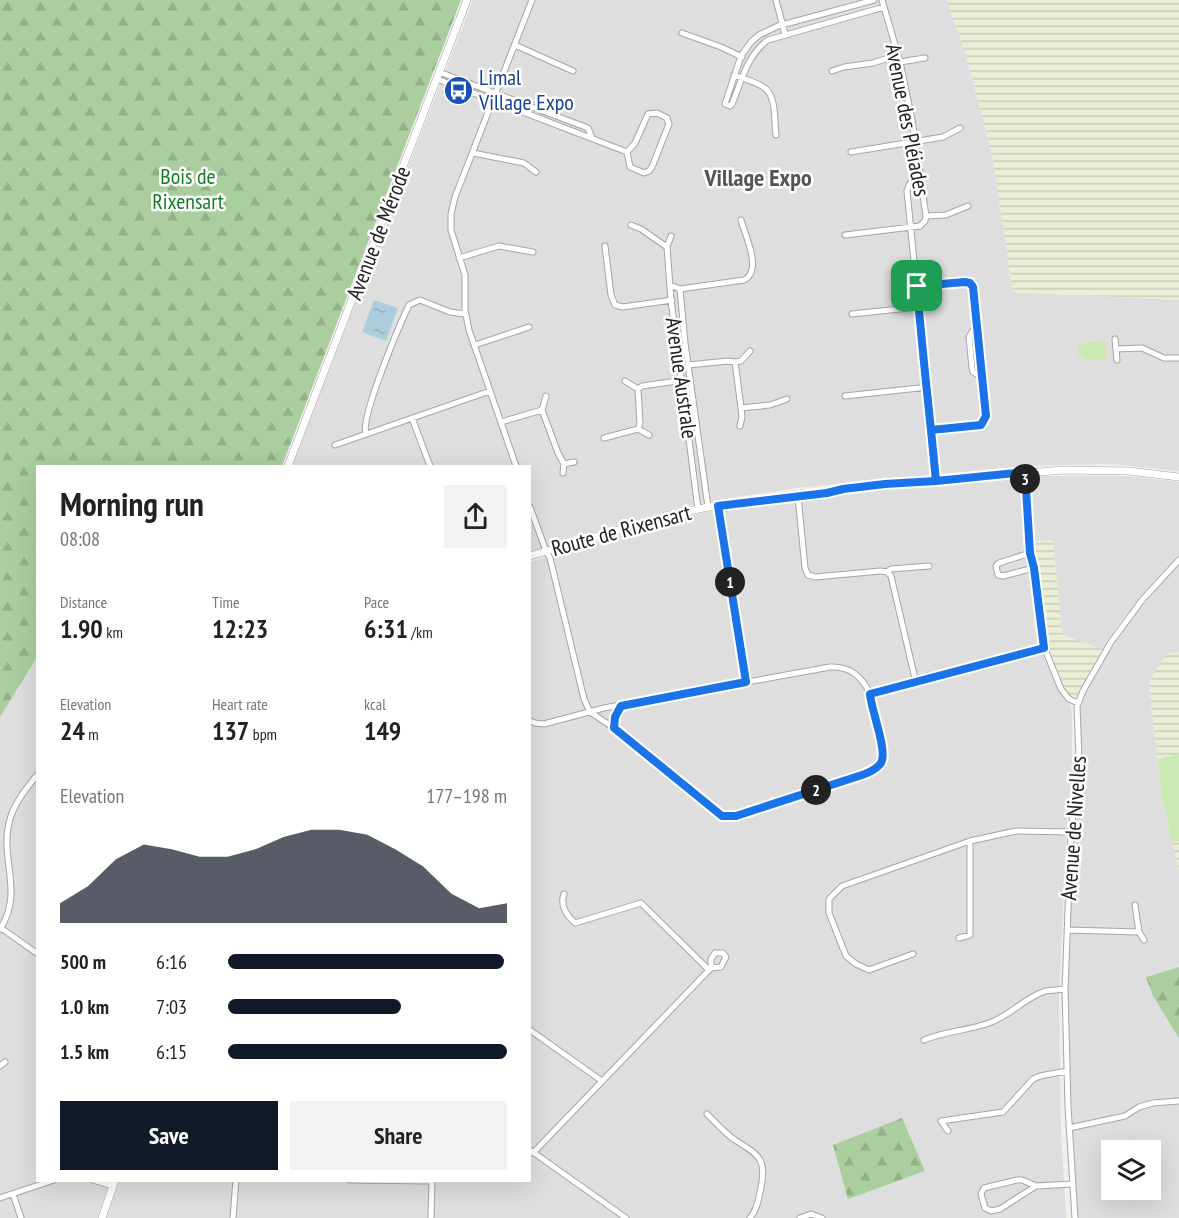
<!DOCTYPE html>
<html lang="en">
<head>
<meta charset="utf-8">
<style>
	body { margin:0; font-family:"PT Sans Narrow",sans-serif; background:#f2f2f2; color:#222; height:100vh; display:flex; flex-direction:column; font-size:22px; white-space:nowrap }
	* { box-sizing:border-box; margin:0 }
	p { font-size:20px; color:#767676 }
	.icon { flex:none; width:33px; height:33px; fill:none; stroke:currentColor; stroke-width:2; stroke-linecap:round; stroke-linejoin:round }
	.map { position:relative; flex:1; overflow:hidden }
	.drawer { position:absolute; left:36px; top:465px; width:495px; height:717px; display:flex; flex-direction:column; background:#fff; border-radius:0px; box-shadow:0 6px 24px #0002 }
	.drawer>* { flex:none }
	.buttons { position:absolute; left:1101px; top:1140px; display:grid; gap:12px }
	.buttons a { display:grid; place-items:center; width:60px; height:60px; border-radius:0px; background:#fff; box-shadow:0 6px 24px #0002; font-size:30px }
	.pin { position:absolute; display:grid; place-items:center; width:51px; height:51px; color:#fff; margin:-26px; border-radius:12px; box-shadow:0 3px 9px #0006 }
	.km { position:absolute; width:30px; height:30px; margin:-15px; border-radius:50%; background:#222; color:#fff; font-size:16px; line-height:30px; text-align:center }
	.round { display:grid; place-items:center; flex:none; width:63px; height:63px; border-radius:0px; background:#f2f2f2 }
	.headline { display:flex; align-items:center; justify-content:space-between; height:102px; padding:0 24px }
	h1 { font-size:33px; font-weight:600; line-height:45px }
	.stats { display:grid; grid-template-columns:repeat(3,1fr); gap:9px; height:102px; padding:6px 24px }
	.stats div { display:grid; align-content:center }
	.stats b { font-size:26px; font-weight:600 }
	.stats small { font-size:16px; font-weight:400 }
	.stats p { font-size:16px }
	.chart { height:168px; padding:12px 24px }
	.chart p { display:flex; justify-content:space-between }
	.chart svg { width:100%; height:108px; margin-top:6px; fill:#111827; opacity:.7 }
	.button { display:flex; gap:12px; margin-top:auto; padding:12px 24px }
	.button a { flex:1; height:69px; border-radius:0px; background:#111827; color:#fff; font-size:24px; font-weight:600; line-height:69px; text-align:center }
	.button a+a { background:#f2f2f2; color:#222 }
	ul { padding:0 24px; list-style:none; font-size:20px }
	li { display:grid; grid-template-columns:96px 72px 1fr; align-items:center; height:45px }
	li i { height:15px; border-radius:8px; background:#111827 }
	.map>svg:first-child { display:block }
	.residential { fill:#dfdede; fill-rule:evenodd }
	.farmland { fill:url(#farmland-rules) }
	.grass { fill:#c9e8b2 }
	.forest { fill:url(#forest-firs) }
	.water { fill:url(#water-ripples) }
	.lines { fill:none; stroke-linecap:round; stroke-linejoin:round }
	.minor-casing { stroke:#a5a5a5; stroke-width:7 }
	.tertiary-casing { stroke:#a5a5a5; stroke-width:8 }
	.minor { stroke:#fff; stroke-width:5 }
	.tertiary { stroke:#fff; stroke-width:7 }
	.route-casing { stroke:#fff; stroke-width:12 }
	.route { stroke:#1a73e8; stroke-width:8 }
	.labels { text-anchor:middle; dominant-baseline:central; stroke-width:5; stroke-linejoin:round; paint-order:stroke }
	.transit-label { font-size:22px; fill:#164399; stroke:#fff; text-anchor:start }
	.street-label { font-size:22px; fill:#212121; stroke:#fff }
	.park-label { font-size:22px; fill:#127d22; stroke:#fff }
	.neighbourhood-label { font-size:24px; font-weight:bold; fill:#545454; stroke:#fff }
</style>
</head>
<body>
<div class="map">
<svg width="1179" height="1218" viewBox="0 0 1179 1218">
	<defs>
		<pattern id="farmland-rules" width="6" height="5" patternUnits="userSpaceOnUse" patternTransform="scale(1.5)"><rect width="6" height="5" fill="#ebeed6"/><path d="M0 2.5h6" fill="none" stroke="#c9ccb7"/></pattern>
		<pattern id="forest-firs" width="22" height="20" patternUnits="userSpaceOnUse" patternTransform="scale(1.5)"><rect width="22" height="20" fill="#aacea0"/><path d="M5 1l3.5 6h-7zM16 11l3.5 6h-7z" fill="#92b18a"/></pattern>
		<pattern id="water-ripples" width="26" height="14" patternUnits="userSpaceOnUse" patternTransform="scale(1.5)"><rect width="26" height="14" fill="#accedc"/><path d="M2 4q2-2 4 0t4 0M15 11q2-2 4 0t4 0" fill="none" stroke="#94b1bc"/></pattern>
	</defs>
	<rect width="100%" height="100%" fill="#f1efe9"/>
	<path class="residential" d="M 473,0 L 946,0 L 966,55 L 993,158 L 1013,292 L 1179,300 L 1179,471 L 1111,464 L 1022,466 L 797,488 L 716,500 L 662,512 L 530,552 L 530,466 L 292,466 Z
		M 1033,476 L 1127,476 L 1179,482 L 1179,556 L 1121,621 L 1102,649 L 1062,635 L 1053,540 L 1033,542 L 1029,479 Z
		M 1022,478 L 1027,553 L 1032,571 L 1039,644 L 1056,684 L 1071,707 L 1072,714 L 1072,776 L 1067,823 L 1059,997 L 1061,1130 L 1066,1218 L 0,1218 L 0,717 L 37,657 L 38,1180 L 530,1180 L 530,562 L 657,524 L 711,511 L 856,492 Z
		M 1179,564 L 1179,652 L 1166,654 L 1149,683 L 1162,797 L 1179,870 L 1179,967 L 1146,977 L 1179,1014 L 1179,1218 L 1077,1218 L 1067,1006 L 1073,832 L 1082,770 L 1080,708 L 1086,691 L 1109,651 L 1135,614 ZM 1112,1150 L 1150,1150 L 1150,1190 L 1112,1190 Z"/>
	<path class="farmland" d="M 946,0 L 1179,0 L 1179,300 L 1013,292 L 993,158 L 966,55 Z
		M 1053,540 L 1062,635 L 1102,649 L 1079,693 L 1075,697 L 1069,696 L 1065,692 L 1044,642 L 1033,542 Z
		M 1179,652 L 1179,870 L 1162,797 L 1149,683 L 1166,654 Z"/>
	<path class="grass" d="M 1105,341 L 1106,359 L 1086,360 L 1078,355 L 1077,349 L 1082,343 Z
		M 1179,754 L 1179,841 L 1172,842 L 1162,797 L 1158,759 Z"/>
	<path class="forest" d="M 0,0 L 461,0 L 282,466 L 38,466 L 37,657 L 0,717 Z
		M 1179,967 L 1179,1038 L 1153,996 L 1146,977 Z
		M 902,1118 L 925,1171 L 848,1199 L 833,1145 Z"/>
	<path class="water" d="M 374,300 L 398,308 L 386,341 L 362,332 Z"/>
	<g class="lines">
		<defs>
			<path id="minor" d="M 776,0 L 785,34
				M 874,0 L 778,26 L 759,35 L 751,42 L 741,56 L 725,104 L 730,106 L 732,104 C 742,80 747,55 768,40 L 884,7
				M 682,33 L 721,47 L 742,57
				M 515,45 L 573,71
				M 900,62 L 925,58
				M 832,71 L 844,67 L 873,63 L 898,55
				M 439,72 L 588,128 L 592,138
				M 734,75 C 743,79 757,82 765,88 C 777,98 774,122 776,135
				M 437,79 L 627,152 L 630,167 L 644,173 L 649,171 L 652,167 L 669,124 L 667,118 L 657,113 L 648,114 L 635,143 L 627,152
				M 851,152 L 943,137 L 960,128
				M 473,153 L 524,163 L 536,172
				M 920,171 L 909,185 L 907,191 L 936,481
				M 926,216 L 946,215 L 968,206
				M 631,225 L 641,229 L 667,247 L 671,300 L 698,509
				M 845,235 L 920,226 L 925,221 L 926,216 L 912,120 L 900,62 L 882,0
				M 605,246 L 611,295 L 615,305 L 623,307 L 672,300
				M 667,247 L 671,236
				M 459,258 L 499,246 L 533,252
				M 670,285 L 680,289 L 744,280 C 763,271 745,235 741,220
				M 917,286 L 965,282 L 970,283 L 973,287 L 986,416 L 981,425 L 931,430
				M 680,289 L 685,343 L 708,507
				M 852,314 L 919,307
				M 977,324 L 969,337 L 972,368 L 973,372 L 982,377
				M 1115,339 L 1117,360
				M 475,345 L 529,327
				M 1116,349 L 1142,348 L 1164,358 L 1179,358
				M 735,362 L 741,361 L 750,351
				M 688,365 L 728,361 L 735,362 L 741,408 L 770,405 L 787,399
				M 625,381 L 638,389 L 642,386 L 684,380
				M 845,396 L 928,387
				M 542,410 L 546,396
				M 412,418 L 430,466
				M 501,422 L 542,410 L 558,453 L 564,464 L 563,473
				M 740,426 L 742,417 L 741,408
				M 638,429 L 649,435
				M 366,433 C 360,418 400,324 409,305 L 420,300 L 450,312 L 465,314
				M 604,438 L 638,429 L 640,424 L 638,389
				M 335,445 L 490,391
				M 564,464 L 574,462
				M 516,466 L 469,330 L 465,310 L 465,275 L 451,230 L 451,214 L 455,197 L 532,0
				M 1025,472 L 1030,553 L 1034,568 L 1042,642 L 1061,689 L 1069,699 L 1078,703
				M 798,496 L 805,568 L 808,575 L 815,577 L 881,571 L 887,572 L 891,576 L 916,683
				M 718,506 L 746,682
				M 530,507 L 546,551 L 550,558 L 584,699 L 590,712 L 614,728 L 716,812 L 727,817 L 736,816 L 865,774 L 878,767 L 882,759 L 883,750 L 871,707 L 870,694 L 1044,648
				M 1030,553 L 999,563 L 996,566 L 998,575 L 1003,576 L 1034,568
				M 887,572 L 891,569 L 929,566
				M 530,721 L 535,723 L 544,724 L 604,708 L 830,667 C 850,666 862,676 870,694
				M 614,728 L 615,717 L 621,706
				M 564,894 C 560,905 566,915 575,923 L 641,903 L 709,970
				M 1135,905 L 1139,932 L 1144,940
				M 1,928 L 38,954
				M 0,929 C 24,893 0,859 9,823 C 13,804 26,789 38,774
				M 1067,930 L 1139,932
				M 959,938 L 970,935 L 970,841
				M 913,954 L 869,970 L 856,964 L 846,956 L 829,913 L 829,899 L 842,886 L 970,841 L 1016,831 L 1071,832
				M 530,1030 L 602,1081
				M 924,1040 C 945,1031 967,1031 989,1023 C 1007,1017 1021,1002 1038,994 L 1045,991 L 1065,989
				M 0,1066 L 5,1062
				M 707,1114 C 716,1123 725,1133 735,1140 C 758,1155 767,1157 761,1188 C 758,1199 758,1208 750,1218
				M 1069,1128 L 1125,1116 L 1139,1107 L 1153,1103 L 1179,1101
				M 948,1131 L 941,1121 L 1003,1112 L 1033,1079 L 1040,1076 L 1067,1071
				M 530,1150 L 626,1218
				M 533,1153 L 711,968 L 711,959 L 715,953 L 723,953 L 726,957 L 721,967 L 711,968
				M 93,1180 L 113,1186
				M 350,1180 L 432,1181
				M 1017,1180 L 1022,1180 L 1036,1186 L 1000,1209 L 991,1211 L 985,1208 L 981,1194 L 984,1188 Z
				M 1036,1186 L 1072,1184
				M 13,1194 L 21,1218
				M 0,1198 L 54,1180
				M 233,1218 L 236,1180
				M 431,1218 L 432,1180
				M 800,1218 L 811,1214 L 822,1218
				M 1075,1218 L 1068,1106 L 1065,989 L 1071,832 L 1079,759 L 1077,706 L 1083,691 L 1111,642 L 1143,599 L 1179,560"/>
			<path id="tertiary" d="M 288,466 L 467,0
				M 530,556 L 665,516 L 708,507 L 827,493 L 843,489 L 1063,470 L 1128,471 L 1179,477
				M 102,1218 L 115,1180"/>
		</defs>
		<use href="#minor" class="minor-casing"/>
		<use href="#tertiary" class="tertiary-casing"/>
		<use href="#minor" class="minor"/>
		<use href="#tertiary" class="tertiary"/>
	</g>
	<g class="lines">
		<defs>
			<path id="route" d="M 917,286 C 922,351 930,416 936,481 L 885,484 L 843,489 L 827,493 L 718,506 L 746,682 L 621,706 L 615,717 L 614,728 L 722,816 L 736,816 L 865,774 C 871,771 877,769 881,763 C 888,751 871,710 870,694 L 1044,648 L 1034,568 L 1030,553 L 1025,472 L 936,481 L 931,430 L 981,425 L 986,416 L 973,287 L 970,283 L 965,282 L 917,286"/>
		</defs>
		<use href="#route" class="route-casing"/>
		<use href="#route" class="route"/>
	</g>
	<defs>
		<symbol id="bus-disc" viewBox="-11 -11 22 22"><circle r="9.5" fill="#1a4fb4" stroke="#fff"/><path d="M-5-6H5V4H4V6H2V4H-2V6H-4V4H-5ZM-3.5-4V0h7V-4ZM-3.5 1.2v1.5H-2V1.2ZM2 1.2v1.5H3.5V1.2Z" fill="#fff"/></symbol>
	</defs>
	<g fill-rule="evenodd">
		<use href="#bus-disc" x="442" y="74" width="33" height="33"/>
	</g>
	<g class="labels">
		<g class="transit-label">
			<text x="479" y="77">Limal<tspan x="479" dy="25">Village Expo</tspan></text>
		</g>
		<g class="street-label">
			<text transform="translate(908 120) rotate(79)">Avenue des Pléiades</text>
			<text transform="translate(378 233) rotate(-69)">Avenue de Mérode</text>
			<text transform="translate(682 378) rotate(82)">Avenue Australe</text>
			<text transform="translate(621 530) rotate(-15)">Route de Rixensart</text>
			<text transform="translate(1073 828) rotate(-86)">Avenue de Nivelles</text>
		</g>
		<g class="park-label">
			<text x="188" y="176">Bois de<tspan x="188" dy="25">Rixensart</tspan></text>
		</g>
		<g class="neighbourhood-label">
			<text x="758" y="177">Village Expo</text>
		</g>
	</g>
</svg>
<div class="buttons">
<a><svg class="icon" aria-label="layers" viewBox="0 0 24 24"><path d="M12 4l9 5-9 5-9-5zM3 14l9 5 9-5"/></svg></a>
</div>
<div class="pin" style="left:917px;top:286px;background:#1e9e55"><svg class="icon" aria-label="arrive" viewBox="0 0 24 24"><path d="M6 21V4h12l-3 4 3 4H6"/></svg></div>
<b class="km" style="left:730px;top:582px">1</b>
<b class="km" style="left:816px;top:790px">2</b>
<b class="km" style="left:1025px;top:479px">3</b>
<section class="drawer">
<div class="headline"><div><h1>Morning run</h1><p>08:08</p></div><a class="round"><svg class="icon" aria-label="share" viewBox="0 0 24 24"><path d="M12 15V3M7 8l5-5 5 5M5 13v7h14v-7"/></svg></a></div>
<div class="stats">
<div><p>Distance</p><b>1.90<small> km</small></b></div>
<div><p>Time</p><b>12:23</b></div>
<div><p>Pace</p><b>6:31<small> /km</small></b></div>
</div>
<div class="stats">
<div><p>Elevation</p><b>24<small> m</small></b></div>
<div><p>Heart rate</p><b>137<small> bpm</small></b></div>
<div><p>kcal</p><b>149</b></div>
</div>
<div class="chart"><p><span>Elevation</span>177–198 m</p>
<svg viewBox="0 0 160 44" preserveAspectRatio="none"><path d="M0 44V36L10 29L20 18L30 12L40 14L50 17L60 17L70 14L80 9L90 6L100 6L110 8L120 14L130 21L140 32L150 38L160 36V44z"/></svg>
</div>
<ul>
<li><b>500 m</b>6:16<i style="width:99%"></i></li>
<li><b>1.0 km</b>7:03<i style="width:62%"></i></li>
<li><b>1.5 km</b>6:15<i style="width:100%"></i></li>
</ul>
<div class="button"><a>Save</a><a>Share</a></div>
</section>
</div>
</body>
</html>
